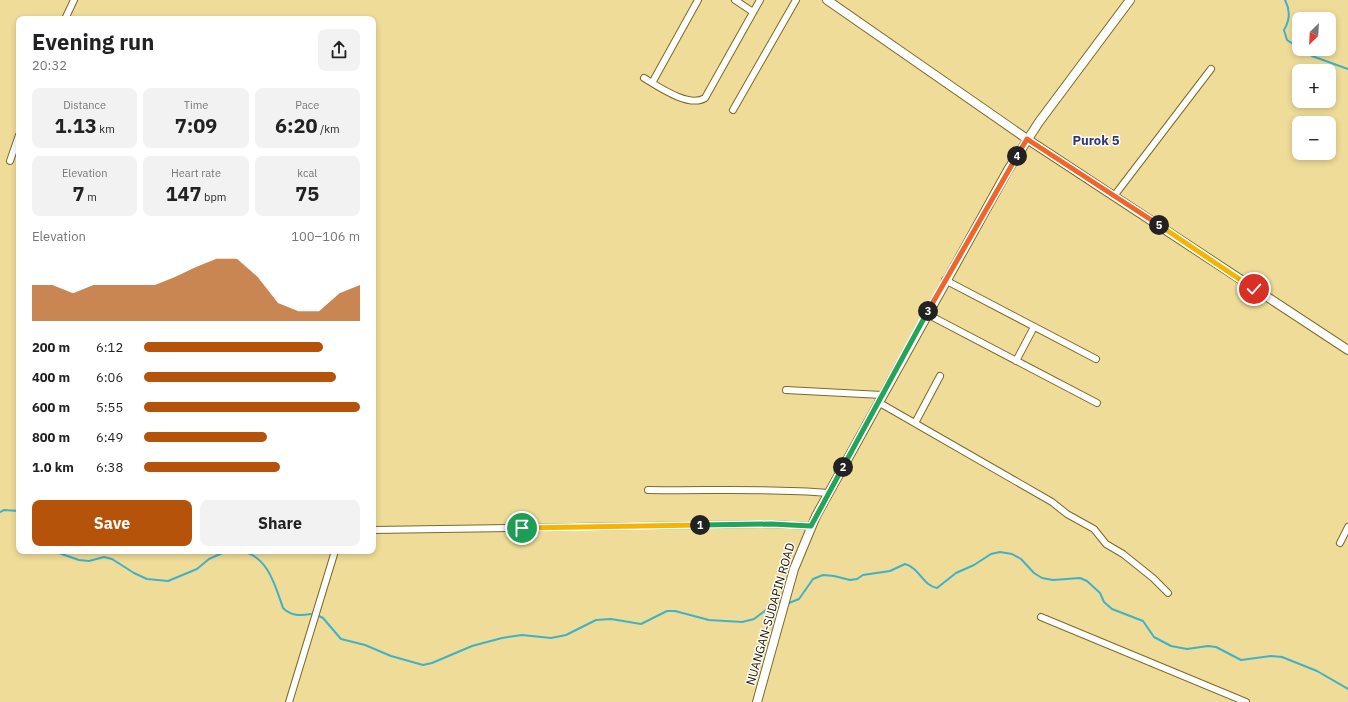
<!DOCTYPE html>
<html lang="en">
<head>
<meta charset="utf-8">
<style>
	body { margin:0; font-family:"IBM Plex Sans",sans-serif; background:#f2f2f2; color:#222; height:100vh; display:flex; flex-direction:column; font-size:15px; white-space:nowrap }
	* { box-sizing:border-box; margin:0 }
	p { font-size:13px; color:#767676 }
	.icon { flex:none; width:22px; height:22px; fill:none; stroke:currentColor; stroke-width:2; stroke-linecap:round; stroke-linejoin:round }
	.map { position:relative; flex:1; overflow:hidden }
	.panel { position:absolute; left:16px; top:16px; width:360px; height:538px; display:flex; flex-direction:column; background:#fff; border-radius:8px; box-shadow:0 2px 6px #0003 }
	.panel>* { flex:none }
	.needle { width:26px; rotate:204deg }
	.buttons { position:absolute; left:1292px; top:12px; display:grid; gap:8px }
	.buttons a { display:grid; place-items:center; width:44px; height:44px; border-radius:8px; background:#fff; box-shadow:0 2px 6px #0003; font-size:20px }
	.pin { position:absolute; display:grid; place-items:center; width:34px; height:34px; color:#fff; margin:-17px; border:2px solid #fff; border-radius:50%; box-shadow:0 1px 4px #0007 }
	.km { position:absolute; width:20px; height:20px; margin:-10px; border-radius:50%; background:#222; color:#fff; font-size:11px; line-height:20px; text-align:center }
	.round { display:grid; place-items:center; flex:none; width:42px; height:42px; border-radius:8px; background:#f2f2f2 }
	.headline { display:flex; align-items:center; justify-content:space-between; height:68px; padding:0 16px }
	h1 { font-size:22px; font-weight:700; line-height:30px }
	.figures { display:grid; grid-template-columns:repeat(3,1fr); gap:6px; height:68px; padding:4px 16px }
	.figures div { display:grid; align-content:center; border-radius:8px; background:#f2f2f2; text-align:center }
	.figures b { font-size:20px; font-weight:700 }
	.figures small { font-size:11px; font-weight:400 }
	.figures p { font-size:11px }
	.chart { height:112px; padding:8px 16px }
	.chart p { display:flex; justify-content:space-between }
	.chart svg { width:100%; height:72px; margin-top:4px; fill:#b45309; opacity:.7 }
	.primary-button { display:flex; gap:8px; margin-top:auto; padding:8px 16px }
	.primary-button a { flex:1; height:46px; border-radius:8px; background:#b45309; color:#fff; font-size:16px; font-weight:700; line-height:46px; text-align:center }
	.primary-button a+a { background:#f2f2f2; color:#222 }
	ul { padding:0 16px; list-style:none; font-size:13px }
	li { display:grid; grid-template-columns:64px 48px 1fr; align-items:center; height:30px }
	li i { height:10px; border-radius:5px; background:#b45309 }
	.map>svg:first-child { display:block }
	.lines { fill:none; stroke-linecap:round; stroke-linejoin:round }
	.stream { stroke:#3eb2c9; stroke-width:2 }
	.minor-casing { stroke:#7b6a28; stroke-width:8 }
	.tertiary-casing { stroke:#7b6a28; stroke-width:10 }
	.minor { stroke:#fff; stroke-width:6 }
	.tertiary { stroke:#fff; stroke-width:8 }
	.split-1-casing { stroke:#fff; stroke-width:8 }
	.split-2-casing { stroke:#fff; stroke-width:8 }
	.split-3-casing { stroke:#fff; stroke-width:8 }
	.split-4-casing { stroke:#fff; stroke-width:8 }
	.split-5-casing { stroke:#fff; stroke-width:8 }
	.split-6-casing { stroke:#fff; stroke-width:8 }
	.split-1 { stroke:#f5b400; stroke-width:5 }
	.split-2 { stroke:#22a559; stroke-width:5 }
	.split-3 { stroke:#22a559; stroke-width:5 }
	.split-4 { stroke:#f0652b; stroke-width:5 }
	.split-5 { stroke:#f0652b; stroke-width:5 }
	.split-6 { stroke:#f5b400; stroke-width:5 }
	.labels { text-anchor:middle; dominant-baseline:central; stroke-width:3; stroke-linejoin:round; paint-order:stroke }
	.street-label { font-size:12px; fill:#1b1400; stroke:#fffdf7 }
	.neighbourhood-label { font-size:13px; font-weight:bold; fill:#303974; stroke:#fffdf7 }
</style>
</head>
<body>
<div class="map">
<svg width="1348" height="702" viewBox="0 0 1348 702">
	<rect width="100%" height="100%" fill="#efdc99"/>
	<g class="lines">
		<path class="stream" d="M 1285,0 C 1291,11 1290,20 1284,30 L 1287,40 L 1299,48
			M 1300,49 L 1312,56 L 1348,69
			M 0,512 L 4,510 L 19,511
			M 53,551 L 79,560 L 89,561 L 104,557 L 112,559 L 134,573 L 147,579 L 168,581 L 197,569 L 209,559 L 227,551
			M 241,551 C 268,556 275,585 283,608 C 291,616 300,616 311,614
			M 789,603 L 799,599 L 813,579 L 823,575 L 834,576 L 850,580 L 857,579 L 863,575 L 890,571 L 905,564 C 920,568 922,585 937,588 L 956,573 L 974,565 L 991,554 L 1000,552 L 1012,554 L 1021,559 L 1034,573 L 1042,578 L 1053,580 L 1080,578 L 1087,581 L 1100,593 L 1104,602 L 1112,609 L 1143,621 L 1154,637 L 1171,646 L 1187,649 L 1208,646 L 1216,647 L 1241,660 L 1271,656 L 1282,657 L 1317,671 L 1348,689
			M 319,616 L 323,618 L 341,639 L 365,645 L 391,656 L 423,665 L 432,663 L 472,646 L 502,638 L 522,635 L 551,638 L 566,635 L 596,620 L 611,619 L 641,624 L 667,611 L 675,611 L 709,620 L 742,622 L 754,619 L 774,604 L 781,603"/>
		<defs>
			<path id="minor" d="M 735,0 L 753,12
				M 65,19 L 74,0
				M 644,78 C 659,87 689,108 705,98 L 760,0
				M 652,83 L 698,0
				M 733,110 L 796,0
				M 10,161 L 19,135
				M 1114,196 L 1211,69
				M 945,280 L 1096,359
				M 927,314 L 1097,403
				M 1016,361 L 1034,327
				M 786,390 L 882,395
				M 878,402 L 1052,502 L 1067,514 L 1094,529 L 1106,544 L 1123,554 L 1153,578 L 1168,593
				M 915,423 L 940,376
				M 648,490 C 708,491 768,488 828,493
				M 373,530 L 771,524 L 811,526
				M 1340,543 L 1348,527
				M 1041,617 L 1246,702
				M 289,702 L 335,551"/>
			<path id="tertiary" d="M 827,0 L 1027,139 L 1348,350
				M 757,702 L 794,569 L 816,516 L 1008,170 L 1039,122 L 1130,0"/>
		</defs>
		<use href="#minor" class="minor-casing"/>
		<use href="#tertiary" class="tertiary-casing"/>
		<use href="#minor" class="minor"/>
		<use href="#tertiary" class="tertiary"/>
	</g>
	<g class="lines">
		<defs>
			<path id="split-1" d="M 522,528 L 700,525"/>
			<path id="split-2" d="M 700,525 L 771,524 L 811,526 L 843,467"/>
			<path id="split-3" d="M 843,467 L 928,311"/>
			<path id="split-4" d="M 928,311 L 1017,156"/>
			<path id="split-5" d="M 1017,156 L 1027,139 L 1159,225"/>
			<path id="split-6" d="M 1159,225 L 1254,289"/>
		</defs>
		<use href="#split-1" class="split-1-casing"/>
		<use href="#split-2" class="split-2-casing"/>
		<use href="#split-3" class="split-3-casing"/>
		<use href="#split-4" class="split-4-casing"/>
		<use href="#split-5" class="split-5-casing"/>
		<use href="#split-6" class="split-6-casing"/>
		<use href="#split-1" class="split-1"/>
		<use href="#split-2" class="split-2"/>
		<use href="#split-3" class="split-3"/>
		<use href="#split-4" class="split-4"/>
		<use href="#split-5" class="split-5"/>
		<use href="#split-6" class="split-6"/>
	</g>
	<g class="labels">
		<g class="street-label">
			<text transform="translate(770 614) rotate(-74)">NUANGAN-SUDAPIN ROAD</text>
		</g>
		<g class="neighbourhood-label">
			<text x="1096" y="140">Purok 5</text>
		</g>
	</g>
</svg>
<div class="buttons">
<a><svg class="needle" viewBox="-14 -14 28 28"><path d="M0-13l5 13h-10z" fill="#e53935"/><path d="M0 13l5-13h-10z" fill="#767676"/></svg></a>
<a>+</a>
<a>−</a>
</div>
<div class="pin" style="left:522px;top:528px;background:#1e9e55"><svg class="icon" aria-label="arrive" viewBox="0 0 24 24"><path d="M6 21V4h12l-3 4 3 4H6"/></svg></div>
<div class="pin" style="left:1254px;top:289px;background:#d93025"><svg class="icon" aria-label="check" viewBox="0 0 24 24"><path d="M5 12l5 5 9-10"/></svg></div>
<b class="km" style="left:700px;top:525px">1</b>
<b class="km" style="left:843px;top:467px">2</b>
<b class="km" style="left:928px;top:311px">3</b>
<b class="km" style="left:1017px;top:156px">4</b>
<b class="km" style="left:1159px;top:225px">5</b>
<section class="panel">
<div class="headline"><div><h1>Evening run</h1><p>20:32</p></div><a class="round"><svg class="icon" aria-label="share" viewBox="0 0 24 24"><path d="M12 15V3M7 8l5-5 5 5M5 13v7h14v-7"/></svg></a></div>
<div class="figures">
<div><p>Distance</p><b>1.13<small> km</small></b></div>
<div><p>Time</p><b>7:09</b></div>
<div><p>Pace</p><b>6:20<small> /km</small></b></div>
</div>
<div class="figures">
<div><p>Elevation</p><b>7<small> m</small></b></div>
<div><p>Heart rate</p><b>147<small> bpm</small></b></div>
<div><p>kcal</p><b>75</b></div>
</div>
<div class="chart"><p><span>Elevation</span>100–106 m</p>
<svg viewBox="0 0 160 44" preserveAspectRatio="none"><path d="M0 44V22L10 22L20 27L30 22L40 22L50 22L60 22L70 17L80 11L90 6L100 6L110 17L120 33L130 38L140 38L150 27L160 22V44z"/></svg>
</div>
<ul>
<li><b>200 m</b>6:12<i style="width:83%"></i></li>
<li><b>400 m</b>6:06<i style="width:89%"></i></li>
<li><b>600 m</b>5:55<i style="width:100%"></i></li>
<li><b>800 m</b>6:49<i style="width:57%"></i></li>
<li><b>1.0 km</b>6:38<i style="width:63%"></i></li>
</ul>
<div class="primary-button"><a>Save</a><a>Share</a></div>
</section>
</div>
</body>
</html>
